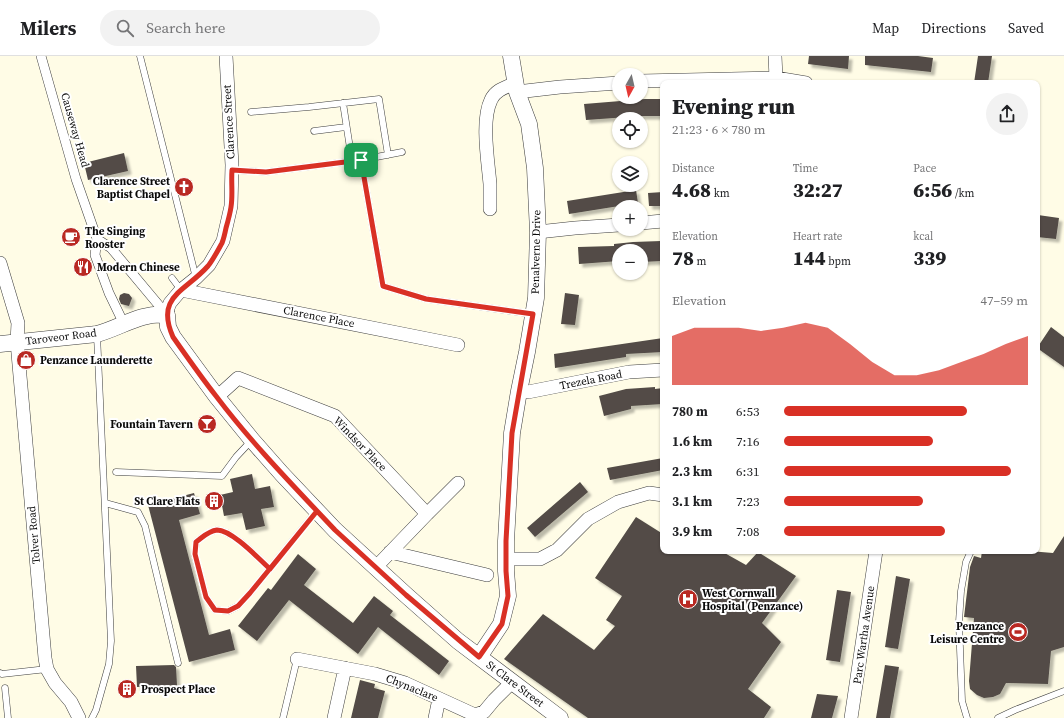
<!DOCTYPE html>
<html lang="en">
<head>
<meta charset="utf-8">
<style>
	body { margin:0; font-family:"Source Serif 4",serif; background:#f2f2f2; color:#202124; height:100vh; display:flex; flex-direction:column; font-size:15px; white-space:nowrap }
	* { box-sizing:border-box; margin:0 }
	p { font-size:13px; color:#757577 }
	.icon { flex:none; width:22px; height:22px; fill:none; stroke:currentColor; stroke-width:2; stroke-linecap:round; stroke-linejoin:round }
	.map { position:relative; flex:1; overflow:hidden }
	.details { position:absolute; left:660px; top:24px; width:380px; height:474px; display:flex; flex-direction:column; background:#fff; border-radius:8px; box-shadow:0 1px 3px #0004 }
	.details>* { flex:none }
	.needle { width:26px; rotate:188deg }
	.buttons { position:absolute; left:612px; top:12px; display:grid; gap:8px }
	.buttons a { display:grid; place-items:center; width:36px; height:36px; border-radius:50%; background:#fff; box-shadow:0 1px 3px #0004; font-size:20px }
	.pin { position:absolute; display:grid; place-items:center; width:34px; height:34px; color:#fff; margin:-17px; border-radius:8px; box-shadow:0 2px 6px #0006 }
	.round { display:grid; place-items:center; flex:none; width:42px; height:42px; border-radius:21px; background:#f2f2f2 }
	.headline { display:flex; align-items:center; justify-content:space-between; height:68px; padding:0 12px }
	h1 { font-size:22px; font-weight:800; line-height:30px }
	.metrics { display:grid; grid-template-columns:repeat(3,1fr); gap:6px; height:68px; padding:4px 12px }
	.metrics div { display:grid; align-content:center }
	.metrics b { font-size:20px; font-weight:800 }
	.metrics small { font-size:11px; font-weight:400 }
	.metrics p { font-size:11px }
	.chart { height:112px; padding:8px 12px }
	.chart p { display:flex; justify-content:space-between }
	.chart svg { width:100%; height:72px; margin-top:4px; fill:#d93025; opacity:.7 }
	ul { padding:0 12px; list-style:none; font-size:13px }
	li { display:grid; grid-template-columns:64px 48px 1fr; align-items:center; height:30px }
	li i { height:10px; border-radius:5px; background:#d93025 }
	header { display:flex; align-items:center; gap:24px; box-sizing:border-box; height:56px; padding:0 20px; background:#fff; border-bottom:1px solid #e0e0e0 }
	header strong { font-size:19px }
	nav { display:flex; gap:22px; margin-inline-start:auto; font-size:14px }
	.search { width:280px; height:36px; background:#f2f2f2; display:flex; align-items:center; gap:10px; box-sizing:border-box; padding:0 14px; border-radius:22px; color:#757577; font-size:15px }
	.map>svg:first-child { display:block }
	.building { fill:#524c46; filter:url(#shadow) }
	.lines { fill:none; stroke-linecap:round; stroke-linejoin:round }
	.service-casing { stroke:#3d3d3d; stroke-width:7 }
	.pedestrian-casing { stroke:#3d3d3d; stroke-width:10 }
	.minor-casing { stroke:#3d3d3d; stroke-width:14 }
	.tertiary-casing { stroke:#3d3d3d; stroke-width:17 }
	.service { stroke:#fff; stroke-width:6 }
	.pedestrian { stroke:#fff; stroke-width:9 }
	.minor { stroke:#fff; stroke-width:13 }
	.tertiary { stroke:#fff; stroke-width:16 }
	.route-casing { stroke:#fff; stroke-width:8 }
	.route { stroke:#d93025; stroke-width:5 }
	.labels { text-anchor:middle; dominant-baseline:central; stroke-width:4; stroke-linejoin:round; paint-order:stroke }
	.street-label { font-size:11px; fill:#0a0a0a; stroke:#fff }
	.poi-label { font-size:11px; font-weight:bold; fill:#0a0a0a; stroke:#fff; text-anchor:start }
</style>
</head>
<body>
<header>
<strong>Milers</strong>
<div class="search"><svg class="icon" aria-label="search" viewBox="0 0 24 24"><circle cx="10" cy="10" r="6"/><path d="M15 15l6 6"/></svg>Search here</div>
<nav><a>Map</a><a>Directions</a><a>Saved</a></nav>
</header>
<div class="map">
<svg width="1064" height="662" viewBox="0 0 1064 662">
	<defs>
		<filter id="shadow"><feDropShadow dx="3.5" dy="3.5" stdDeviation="1" flood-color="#0004"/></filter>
	</defs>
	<rect width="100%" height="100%" fill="#fffce6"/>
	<path class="building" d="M 809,0 L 849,0 L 848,13 L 808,8 Z
		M 865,0 L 918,0 L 933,2 L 931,16 L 865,9 Z
		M 978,0 L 992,0 L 988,27 L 974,27 Z
		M 645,43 L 663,43 L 663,60 L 642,60 L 586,64 L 584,48 Z
		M 124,97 L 128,115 L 88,124 L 84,107 Z
		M 636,134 L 638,147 L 569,158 L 567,145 Z
		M 663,136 L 663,150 L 649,150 L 648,137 Z
		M 1038,159 L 1059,162 L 1056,183 L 1037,181 Z
		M 661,185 L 662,205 L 641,206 L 641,195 L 619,195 L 619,205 L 579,208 L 578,191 L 614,190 L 614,188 L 633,186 Z
		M 124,237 L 129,238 L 132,242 L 129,250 L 121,248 L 119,243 L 120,239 Z
		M 565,237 L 579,239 L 575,269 L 561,268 Z
		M 1051,271 L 1064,281 L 1064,311 L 1037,292 Z
		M 663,282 L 663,296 L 626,298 L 626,301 L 555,312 L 554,298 Z
		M 655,331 L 655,333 L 663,332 L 663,348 L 631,350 L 631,353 L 604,360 L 599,340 L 626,333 Z
		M 663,402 L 663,414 L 610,424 L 607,412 Z
		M 252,418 L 255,433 L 270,430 L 274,451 L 261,453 L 265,470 L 246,474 L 242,457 L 224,460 L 220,439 L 233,436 L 230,423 Z
		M 580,426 L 588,436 L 535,481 L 527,472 Z
		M 194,437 L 200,458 L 179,464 L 209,579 L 230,573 L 235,594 L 189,606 L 148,449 Z
		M 636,461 L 663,478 L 663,495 L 721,495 L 746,509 L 758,496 L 796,520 L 762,567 L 781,586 L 748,633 L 771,651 L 764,662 L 588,662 L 504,603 L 543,558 L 594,594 L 615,570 L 606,564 L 622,540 L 595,522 Z
		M 1064,480 L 1064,591 L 1051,595 L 1048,628 L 1006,627 L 1000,638 L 993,641 L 984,642 L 977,639 L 970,633 L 969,625 L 974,562 L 964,561 L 970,511 L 974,500 L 981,502 L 982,495 L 1029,495 L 1053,497 Z
		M 298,498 L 316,513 L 304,529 L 353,567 L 374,540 L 393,555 L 390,559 L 449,605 L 439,619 L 378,571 L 358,598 L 289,544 L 257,585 L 238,570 L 268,532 L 271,534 Z
		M 896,520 L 910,523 L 898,593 L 885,591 Z
		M 837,534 L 851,536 L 840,606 L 826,604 Z
		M 174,609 L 176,611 L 177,629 L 137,631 L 136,610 Z
		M 885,609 L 899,611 L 890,662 L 876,662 Z
		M 360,624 L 375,628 L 374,632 L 385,635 L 378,662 L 351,662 Z
		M 817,638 L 838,640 L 832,662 L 811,662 Z"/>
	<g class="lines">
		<defs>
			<path id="service" d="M 140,0 L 196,222
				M 343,47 L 352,105
				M 251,56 L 309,51 L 379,43 L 388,99
				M 314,75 L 346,71
				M 361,104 L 402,96
				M 232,114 L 266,116 L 361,104 L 383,230 L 426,243 L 532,258
				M 172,222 L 181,234
				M 116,416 L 222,420 L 236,401 L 251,385
				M 105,447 L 138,456 L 145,470 L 178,607
				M 270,513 C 259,503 232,474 217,474 C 208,475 203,481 196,486 L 195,499 L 206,541 L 215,554 L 228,555 L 238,550 L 250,537 L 316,456
				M 0,617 L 2,618 L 47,613
				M 5,632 L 8,662
				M 92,662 L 96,654 L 109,608 L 111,585 L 97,279
				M 283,662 L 297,603
				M 967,662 L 962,645 L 959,566 L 961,535 L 966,506 L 971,495
				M 998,662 L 1015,654 L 1064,635"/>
			<path id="pedestrian" d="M 41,0 L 76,123 L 97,183 L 95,199 L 109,237 L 124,268
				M 97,183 L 111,192 L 167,259"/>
			<path id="minor" d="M 775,0 L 776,22
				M 641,25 L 776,22 L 806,27
				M 517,36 L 560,31 L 619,27
				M 490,153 C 490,144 490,136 490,128 C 488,105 481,64 491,44 C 495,34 506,31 516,27
				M 641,167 L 663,165
				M 538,176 L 575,172 L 619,169
				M 0,207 L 18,267 L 17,286 L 45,602 L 47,613 L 55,627 L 71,646 L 79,662
				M 181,234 L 458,289
				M 167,259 L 168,252 L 170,247 L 181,234 L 196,222 L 209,209 L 223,185 L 231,150 L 232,109 L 226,0
				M 519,335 L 528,336 L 629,316 L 663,314
				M 217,341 L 238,322 L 335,360 L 427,458 L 376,511
				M 427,458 L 458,427
				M 390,496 L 487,519
				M 507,503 L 540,503 L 557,494 L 588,463 L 618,446 L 649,437 L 663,439
				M 297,603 L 375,618 L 405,627 L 475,659 L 484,656 L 494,644 L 512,626
				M 334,662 L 345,612
				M 435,662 L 439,643
				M 851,662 L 876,495"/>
			<path id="tertiary" d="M 0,288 L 97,278 C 122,271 141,256 167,259 L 168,271 L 173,281 L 217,341 L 252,384 L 282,418 L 335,474 L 406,539 L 458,585 L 560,662
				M 479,601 L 501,568 L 508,540 L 506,515 L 506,485 L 512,377 L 519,335 L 527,296 L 536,242 L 538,176 L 535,112 L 529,68 L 517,36 L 511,0"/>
		</defs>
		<use href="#service" class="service-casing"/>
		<use href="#pedestrian" class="pedestrian-casing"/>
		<use href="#minor" class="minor-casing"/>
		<use href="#tertiary" class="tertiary-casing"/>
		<use href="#service" class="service"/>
		<use href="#pedestrian" class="pedestrian"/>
		<use href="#minor" class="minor"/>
		<use href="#tertiary" class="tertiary"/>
	</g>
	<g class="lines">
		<defs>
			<path id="route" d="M 361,104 L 266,116 L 232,114 C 231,126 233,139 231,151 C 230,158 228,165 226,172 C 225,177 224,182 222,187 C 218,194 213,204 208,210 C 185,236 155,240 173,281 C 187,301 201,321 216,340 C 247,381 282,418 317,455 L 250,537 L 238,550 L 228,555 L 215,554 L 206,541 L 195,498 L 196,486 C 203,481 208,475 217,474 C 232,474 259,503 270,513 L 317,455 L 335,474 L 406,539 L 479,601 L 502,568 L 508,540 L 506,515 L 506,485 L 512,377 L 533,258 L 426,243 L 383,230 L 361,104"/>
		</defs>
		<use href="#route" class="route-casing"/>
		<use href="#route" class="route"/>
	</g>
	<defs>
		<symbol id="church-disc" viewBox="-11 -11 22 22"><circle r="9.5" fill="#b92923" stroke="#fff"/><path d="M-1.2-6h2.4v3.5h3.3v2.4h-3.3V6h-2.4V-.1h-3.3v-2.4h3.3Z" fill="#fff"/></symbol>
		<symbol id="cafe-disc" viewBox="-11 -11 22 22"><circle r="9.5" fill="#b92923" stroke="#fff"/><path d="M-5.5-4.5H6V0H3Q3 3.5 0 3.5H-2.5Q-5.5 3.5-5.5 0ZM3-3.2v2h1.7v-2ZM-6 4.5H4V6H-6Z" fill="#fff"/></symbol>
		<symbol id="restaurant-disc" viewBox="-11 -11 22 22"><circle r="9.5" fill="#b92923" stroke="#fff"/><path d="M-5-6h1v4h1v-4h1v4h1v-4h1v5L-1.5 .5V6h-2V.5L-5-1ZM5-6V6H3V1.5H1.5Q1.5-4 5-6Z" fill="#fff"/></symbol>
		<symbol id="shop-disc" viewBox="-11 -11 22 22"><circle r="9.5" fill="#b92923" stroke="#fff"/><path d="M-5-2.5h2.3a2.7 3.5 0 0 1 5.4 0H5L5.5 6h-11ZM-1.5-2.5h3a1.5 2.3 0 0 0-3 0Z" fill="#fff"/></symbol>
		<symbol id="bar-disc" viewBox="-11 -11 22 22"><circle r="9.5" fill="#b92923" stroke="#fff"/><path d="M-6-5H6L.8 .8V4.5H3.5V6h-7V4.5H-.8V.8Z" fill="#fff"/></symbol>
		<symbol id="building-disc" viewBox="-11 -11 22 22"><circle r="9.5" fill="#b92923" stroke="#fff"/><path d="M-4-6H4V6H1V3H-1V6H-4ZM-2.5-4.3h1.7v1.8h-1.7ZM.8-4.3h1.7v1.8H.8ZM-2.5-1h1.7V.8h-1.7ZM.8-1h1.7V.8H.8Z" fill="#fff"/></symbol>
		<symbol id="hospital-disc" viewBox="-11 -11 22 22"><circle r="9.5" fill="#b92923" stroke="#fff"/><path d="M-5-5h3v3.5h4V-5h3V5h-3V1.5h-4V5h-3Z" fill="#fff"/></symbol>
		<symbol id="stadium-disc" viewBox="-11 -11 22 22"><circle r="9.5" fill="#b92923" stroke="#fff"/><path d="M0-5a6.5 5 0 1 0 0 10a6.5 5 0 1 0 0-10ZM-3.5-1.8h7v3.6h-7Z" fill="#fff"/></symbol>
	</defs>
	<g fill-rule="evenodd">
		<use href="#church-disc" x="173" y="120" width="22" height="22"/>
		<use href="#cafe-disc" x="60" y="170" width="22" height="22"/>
		<use href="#restaurant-disc" x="72" y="200" width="22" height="22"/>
		<use href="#shop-disc" x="15" y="293" width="22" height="22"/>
		<use href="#bar-disc" x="196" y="357" width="22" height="22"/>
		<use href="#building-disc" x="203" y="434" width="22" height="22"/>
		<use href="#hospital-disc" x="677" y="532" width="22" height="22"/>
		<use href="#stadium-disc" x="1007" y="565" width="22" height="22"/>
		<use href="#building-disc" x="116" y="622" width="22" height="22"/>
	</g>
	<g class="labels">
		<g class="street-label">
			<text transform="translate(229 66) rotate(-93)">Clarence Street</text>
			<text transform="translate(75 74) rotate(74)">Causeway Head</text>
			<text transform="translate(536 196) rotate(-89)">Penalverne Drive</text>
			<text transform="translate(319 261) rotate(11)">Clarence Place</text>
			<text transform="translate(61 281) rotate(-7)">Taroveor Road</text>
			<text transform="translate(591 324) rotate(-11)">Trezela Road</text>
			<text transform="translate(360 388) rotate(46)">Windsor Place</text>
			<text transform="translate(34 479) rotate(-95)">Tolver Road</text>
			<text transform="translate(864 579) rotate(-82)">Parc Wartha Avenue</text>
			<text transform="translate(515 628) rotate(37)">St Clare Street</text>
			<text transform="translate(412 632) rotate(22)">Chynaclare</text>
		</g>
		<g class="poi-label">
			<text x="170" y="125" text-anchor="end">Clarence Street<tspan x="170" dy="13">Baptist Chapel</tspan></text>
			<text x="85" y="175">The Singing<tspan x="85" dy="13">Rooster</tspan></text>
			<text x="97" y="211">Modern Chinese</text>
			<text x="40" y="304">Penzance Launderette</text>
			<text x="193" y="368" text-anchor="end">Fountain Tavern</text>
			<text x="200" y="445" text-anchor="end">St Clare Flats</text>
			<text x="702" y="537">West Cornwall<tspan x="702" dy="13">Hospital (Penzance)</tspan></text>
			<text x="1004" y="570" text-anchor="end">Penzance<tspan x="1004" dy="13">Leisure Centre</tspan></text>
			<text x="141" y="633">Prospect Place</text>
		</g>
	</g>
</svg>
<div class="buttons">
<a><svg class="needle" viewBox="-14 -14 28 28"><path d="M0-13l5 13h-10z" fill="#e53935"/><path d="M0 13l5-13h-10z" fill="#757577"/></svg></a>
<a><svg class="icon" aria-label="locate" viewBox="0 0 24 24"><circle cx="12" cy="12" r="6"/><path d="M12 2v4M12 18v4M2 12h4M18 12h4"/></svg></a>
<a><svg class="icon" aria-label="layers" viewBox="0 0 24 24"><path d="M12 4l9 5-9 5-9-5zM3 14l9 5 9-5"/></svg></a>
<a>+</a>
<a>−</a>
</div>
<div class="pin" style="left:361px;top:104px;background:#1e9e55"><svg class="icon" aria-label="arrive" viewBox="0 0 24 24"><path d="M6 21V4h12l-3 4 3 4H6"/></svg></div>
<section class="details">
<div class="headline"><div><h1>Evening run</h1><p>21:23 · 6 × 780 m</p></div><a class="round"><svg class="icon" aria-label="share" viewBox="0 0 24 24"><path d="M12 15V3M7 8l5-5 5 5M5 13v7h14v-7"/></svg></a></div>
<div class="metrics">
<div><p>Distance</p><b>4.68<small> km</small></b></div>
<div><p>Time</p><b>32:27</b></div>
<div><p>Pace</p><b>6:56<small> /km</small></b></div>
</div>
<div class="metrics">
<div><p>Elevation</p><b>78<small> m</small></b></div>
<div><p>Heart rate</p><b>144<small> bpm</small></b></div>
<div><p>kcal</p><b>339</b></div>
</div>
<div class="chart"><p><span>Elevation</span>47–59 m</p>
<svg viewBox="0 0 160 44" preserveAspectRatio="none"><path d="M0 44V14L10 9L20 9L30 9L40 11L50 9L60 6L70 9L80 19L90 30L100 38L110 38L120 35L130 30L140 25L150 19L160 14V44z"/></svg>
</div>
<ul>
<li><b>780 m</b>6:53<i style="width:75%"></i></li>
<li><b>1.6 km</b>7:16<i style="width:61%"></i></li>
<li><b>2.3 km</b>6:31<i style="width:93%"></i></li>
<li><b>3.1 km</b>7:23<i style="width:57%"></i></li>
<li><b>3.9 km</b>7:08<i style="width:66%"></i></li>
</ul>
</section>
</div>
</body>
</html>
